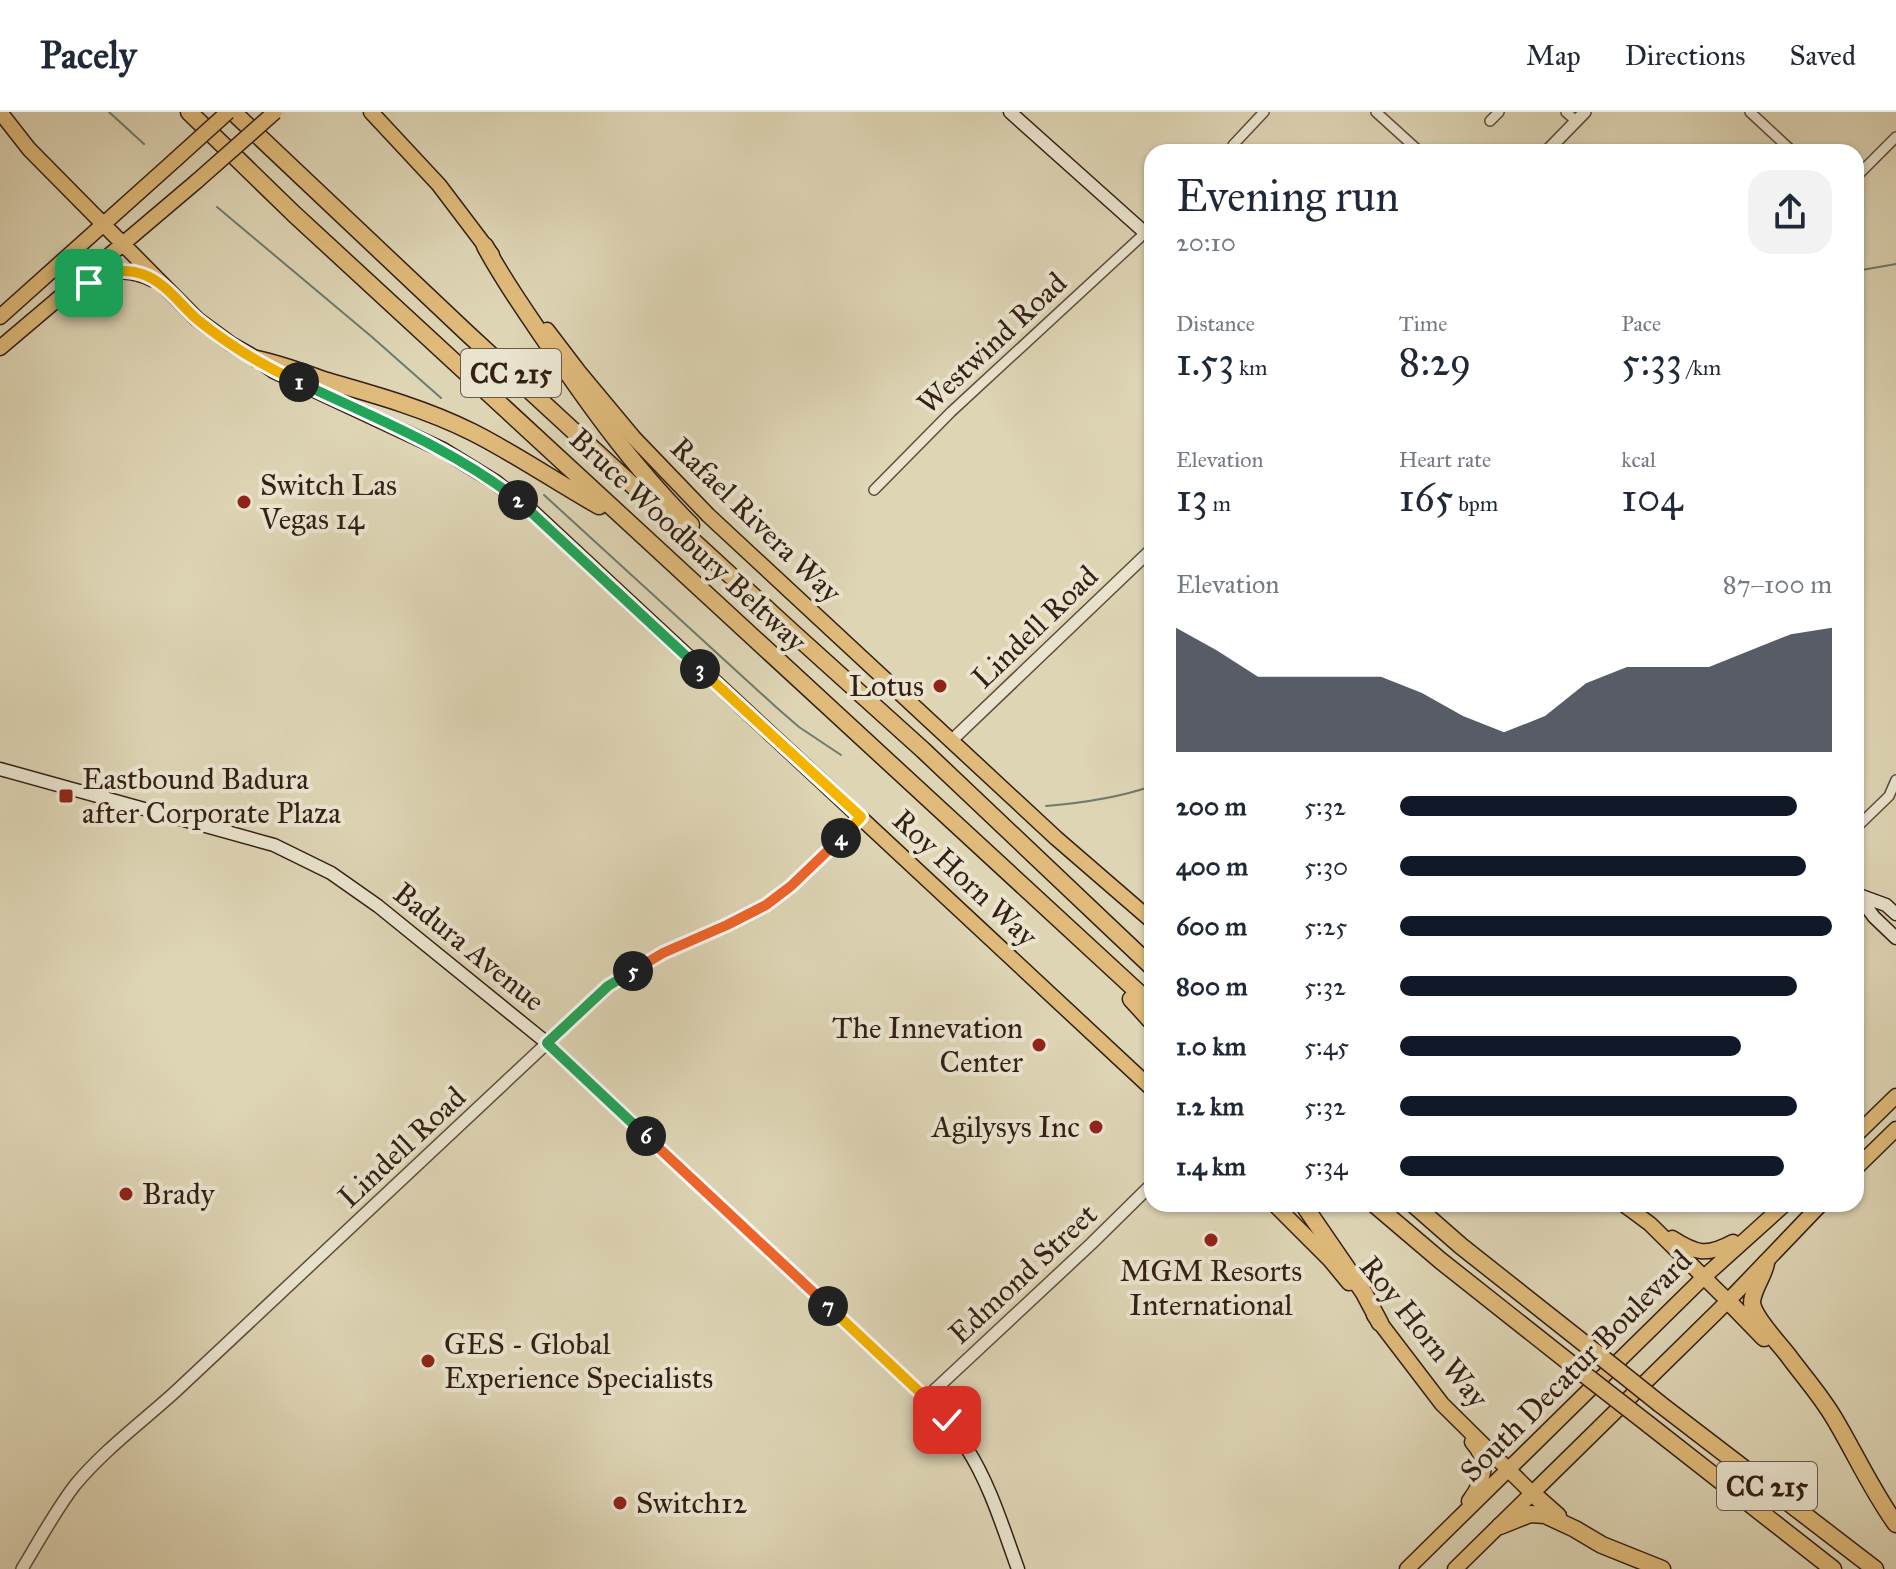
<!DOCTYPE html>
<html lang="en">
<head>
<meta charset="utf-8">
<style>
	body { margin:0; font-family:"IM FELL Great Primer",serif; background:#f2f2f3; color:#1f2937; height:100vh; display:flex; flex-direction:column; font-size:30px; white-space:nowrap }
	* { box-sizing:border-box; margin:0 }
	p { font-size:26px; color:#747a83 }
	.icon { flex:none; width:44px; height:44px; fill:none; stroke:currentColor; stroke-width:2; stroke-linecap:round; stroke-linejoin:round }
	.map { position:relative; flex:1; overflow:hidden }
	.side { position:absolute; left:1144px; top:32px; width:720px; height:1068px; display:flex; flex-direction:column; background:#fff; border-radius:24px; box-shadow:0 2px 6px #0004 }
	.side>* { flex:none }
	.pin { position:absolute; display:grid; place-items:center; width:68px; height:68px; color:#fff; margin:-34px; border-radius:16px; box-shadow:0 4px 12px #0006 }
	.km { position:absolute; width:40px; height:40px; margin:-20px; border-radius:50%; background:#222; color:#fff; font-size:22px; line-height:40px; text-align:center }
	.round { display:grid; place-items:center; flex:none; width:84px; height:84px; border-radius:24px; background:#f2f2f3 }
	.headline { display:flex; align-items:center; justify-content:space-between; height:136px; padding:0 32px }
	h1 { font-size:44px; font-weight:600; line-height:60px }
	.stats { display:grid; grid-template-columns:repeat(3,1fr); gap:12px; height:136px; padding:8px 32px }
	.stats div { display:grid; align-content:center }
	.stats b { font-size:40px; font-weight:600 }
	.stats small { font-size:22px; font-weight:400 }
	.stats p { font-size:22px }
	.chart { height:224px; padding:16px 32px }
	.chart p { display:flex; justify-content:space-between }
	.chart svg { width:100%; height:144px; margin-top:8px; fill:#111827; opacity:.7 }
	ul { padding:0 32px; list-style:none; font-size:26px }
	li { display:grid; grid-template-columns:128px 96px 1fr; align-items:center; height:60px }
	li i { height:20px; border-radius:10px; background:#111827 }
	header { display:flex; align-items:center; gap:48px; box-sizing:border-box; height:112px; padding:0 40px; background:#fff; border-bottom:2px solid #e0e1e3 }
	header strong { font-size:38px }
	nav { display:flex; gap:44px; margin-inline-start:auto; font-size:28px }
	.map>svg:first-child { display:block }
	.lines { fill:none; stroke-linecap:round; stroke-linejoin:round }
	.stream { stroke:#6d7b6d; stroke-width:2 }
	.minor-casing { stroke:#5e4c3c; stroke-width:12 }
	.tertiary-casing { stroke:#5e4c3c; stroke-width:14 }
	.secondary-casing { stroke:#331f14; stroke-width:15 }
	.primary-casing { stroke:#331f14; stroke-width:17 }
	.motorway-casing { stroke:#331f14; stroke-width:19 }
	.minor { stroke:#eae4cf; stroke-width:9 }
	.tertiary { stroke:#eae4cf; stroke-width:11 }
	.secondary { stroke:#eae4cf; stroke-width:12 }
	.primary { stroke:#dfba7a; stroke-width:14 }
	.motorway { stroke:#dfba7a; stroke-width:16 }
	.primary-bridge-casing { stroke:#331f14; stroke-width:17; stroke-linecap:butt }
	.motorway-bridge-casing { stroke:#331f14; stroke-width:19; stroke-linecap:butt }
	.primary-bridge { stroke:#dfba7a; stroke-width:14 }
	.motorway-bridge { stroke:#dfba7a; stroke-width:16 }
	.split-1-casing { stroke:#fff; stroke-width:16 }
	.split-2-casing { stroke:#fff; stroke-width:16 }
	.split-3-casing { stroke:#fff; stroke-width:16 }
	.split-4-casing { stroke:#fff; stroke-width:16 }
	.split-5-casing { stroke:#fff; stroke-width:16 }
	.split-6-casing { stroke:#fff; stroke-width:16 }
	.split-7-casing { stroke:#fff; stroke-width:16 }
	.split-8-casing { stroke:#fff; stroke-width:16 }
	.split-1 { stroke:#f5b400; stroke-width:10 }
	.split-2 { stroke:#22a559; stroke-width:10 }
	.split-3 { stroke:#22a559; stroke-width:10 }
	.split-4 { stroke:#f5b400; stroke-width:10 }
	.split-5 { stroke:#f0652b; stroke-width:10 }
	.split-6 { stroke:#22a559; stroke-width:10 }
	.split-7 { stroke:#f0652b; stroke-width:10 }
	.split-8 { stroke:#f5b400; stroke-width:10 }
	.poi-dot { fill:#8f2418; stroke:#eae4cf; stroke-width:3 }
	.labels { text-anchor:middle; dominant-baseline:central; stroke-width:8; stroke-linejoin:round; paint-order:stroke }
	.shield { fill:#eae4cf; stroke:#6a5a4c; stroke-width:2 }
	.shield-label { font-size:28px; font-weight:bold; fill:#331f14 }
	.street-label { font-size:30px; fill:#331f14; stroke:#eae4cf }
	.poi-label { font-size:30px; fill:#331f14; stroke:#eae4cf; text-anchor:start }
</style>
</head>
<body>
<header>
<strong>Pacely</strong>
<nav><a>Map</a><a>Directions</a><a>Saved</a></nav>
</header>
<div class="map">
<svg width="1896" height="1457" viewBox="0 0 1896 1457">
	<rect width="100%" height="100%" fill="#ded5b5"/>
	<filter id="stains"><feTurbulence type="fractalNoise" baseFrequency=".0025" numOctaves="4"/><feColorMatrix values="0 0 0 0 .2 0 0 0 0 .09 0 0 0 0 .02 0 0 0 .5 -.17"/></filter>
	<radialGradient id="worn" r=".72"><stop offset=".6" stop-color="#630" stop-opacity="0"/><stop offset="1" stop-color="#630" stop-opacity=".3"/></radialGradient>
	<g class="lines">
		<path class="stream" d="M 109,0 L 144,32
			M 217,95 L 372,225 L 441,286
			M 1856,159 L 1896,152
			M 544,383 L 776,595 L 799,615 L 841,643
			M 1046,694 C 1082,691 1118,686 1152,674"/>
		<defs>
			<path id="minor" d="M 1376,0 L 1420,40
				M 1566,0 L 1576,9
				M 1750,0 L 1793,40
				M 1490,9 L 1499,0
				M 1233,33 L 1264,0
				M 1856,65 L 1896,25
				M 874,378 L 951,300 L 1145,121
				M 1856,716 L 1889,684 L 1896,668"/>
			<path id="tertiary" d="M 1546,40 L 1585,0
				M 951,629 L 1152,437
				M 926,1286 L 1091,1132 L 1152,1072
				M 22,1457 C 39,1429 55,1399 75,1373 C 104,1338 142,1310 175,1280 L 608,874 L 663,841 L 727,813 L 766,793 L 791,774 L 861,705"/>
			<path id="secondary" d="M 1010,0 L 1152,127
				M 0,657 L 274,733 L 331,761 L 378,794 L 547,931 L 926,1286 C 941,1302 955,1317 966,1335 C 990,1372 1003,1416 1018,1457
				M 1856,781 L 1874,805 L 1896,826
				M 1856,782 L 1886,793 L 1896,802"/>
			<path id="primary" d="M 0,0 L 29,37 L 197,207 L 231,232 L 257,247 L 274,259 L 443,338 L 495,370 L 528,396 L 1152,977
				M 371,0 L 439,73 L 492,143
				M 89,171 C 111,157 129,156 152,167
				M 0,205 L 175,48
				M 547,218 L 579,260 L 634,326 L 708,403 L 1056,726 L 1152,809
				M 0,236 L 197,69
				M 1856,1023 L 1896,984
				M 1856,1056 L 1896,1017
				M 1274,1092 L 1330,1148 L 1349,1171
				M 1623,1092 L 1650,1112 L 1728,1189
				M 1672,1126 C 1697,1142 1707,1144 1733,1130
				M 1374,1203 L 1442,1292 L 1533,1382
				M 1469,1389 C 1484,1368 1491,1351 1472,1330
				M 1407,1457 L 1704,1165 L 1785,1092
				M 1455,1457 L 1728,1189 L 1821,1092"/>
			<path id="motorway" d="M 189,0 L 294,102 L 1152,893
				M 233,0 L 467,221 L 791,519 L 923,638 L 1152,855
				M 485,134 C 504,170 528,203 551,237 C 594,300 637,359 691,413
				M 257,247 C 281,252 304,261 327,269 C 376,283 426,297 472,320 C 516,342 556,370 599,394
				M 1131,887 L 1152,910
				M 1303,1092 L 1364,1181 L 1380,1211
				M 1374,1092 L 1441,1149 L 1580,1259
				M 1413,1092 L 1461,1134 L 1595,1240
				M 1766,1151 C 1764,1164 1752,1178 1752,1191 C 1754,1207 1781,1233 1790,1246 C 1805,1266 1821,1284 1834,1306 C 1855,1341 1872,1379 1896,1412
				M 1728,1189 L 1764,1226
				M 1660,1292 L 1875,1457
				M 1648,1312 L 1833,1457
				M 1533,1382 L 1558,1404
				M 1500,1414 L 1530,1402 L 1545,1403 L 1575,1417 L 1602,1433 L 1662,1457"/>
		</defs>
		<use href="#minor" class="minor-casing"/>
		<use href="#tertiary" class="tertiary-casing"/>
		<use href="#secondary" class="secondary-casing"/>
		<use href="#primary" class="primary-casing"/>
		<use href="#motorway" class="motorway-casing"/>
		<use href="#minor" class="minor"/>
		<use href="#tertiary" class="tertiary"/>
		<use href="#secondary" class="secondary"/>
		<use href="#primary" class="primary"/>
		<use href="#motorway" class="motorway"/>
		<defs>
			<path id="primary-bridge" d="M 175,48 L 228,0
				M 197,69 L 275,0"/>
			<path id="motorway-bridge" d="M 1595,1240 L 1660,1292
				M 1580,1259 L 1648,1312"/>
		</defs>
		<use href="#primary-bridge" class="primary-bridge-casing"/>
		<use href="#motorway-bridge" class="motorway-bridge-casing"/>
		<use href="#primary-bridge" class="primary-bridge"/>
		<use href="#motorway-bridge" class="motorway-bridge"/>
	</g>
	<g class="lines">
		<defs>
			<path id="split-1" d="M 89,171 C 106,161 122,155 142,162 C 166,170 180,193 199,209 C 228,232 265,255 299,270"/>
			<path id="split-2" d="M 299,270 C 374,306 452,336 518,388"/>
			<path id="split-3" d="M 518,388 L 700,557"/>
			<path id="split-4" d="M 700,557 L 861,705 L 841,726"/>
			<path id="split-5" d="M 633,859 L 663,841 L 727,813 L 766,793 L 791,774 L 841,726"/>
			<path id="split-6" d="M 633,859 L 608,874 L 547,931 L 646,1024"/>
			<path id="split-7" d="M 646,1024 L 828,1194"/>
			<path id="split-8" d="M 828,1194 L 926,1286 L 947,1308"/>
		</defs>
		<use href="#split-1" class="split-1-casing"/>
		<use href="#split-2" class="split-2-casing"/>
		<use href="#split-3" class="split-3-casing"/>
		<use href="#split-4" class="split-4-casing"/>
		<use href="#split-5" class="split-5-casing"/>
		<use href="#split-6" class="split-6-casing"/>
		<use href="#split-7" class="split-7-casing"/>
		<use href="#split-8" class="split-8-casing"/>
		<use href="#split-1" class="split-1"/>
		<use href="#split-2" class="split-2"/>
		<use href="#split-3" class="split-3"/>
		<use href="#split-4" class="split-4"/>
		<use href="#split-5" class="split-5"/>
		<use href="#split-6" class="split-6"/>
		<use href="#split-7" class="split-7"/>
		<use href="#split-8" class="split-8"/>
	</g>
	<g class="poi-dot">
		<circle cx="244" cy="390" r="8"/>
		<circle cx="940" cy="574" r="8"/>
		<rect x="58" y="676" width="16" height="16" rx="4"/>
		<circle cx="1039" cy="933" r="8"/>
		<circle cx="1096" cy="1015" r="8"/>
		<circle cx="126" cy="1082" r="8"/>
		<circle cx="1211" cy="1128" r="8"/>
		<circle cx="428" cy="1249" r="8"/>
		<circle cx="620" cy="1391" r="8"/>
	</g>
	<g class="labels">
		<g class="shield">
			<rect x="461" y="237" width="100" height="48" rx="6"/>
			<rect x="1717" y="1350" width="100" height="48" rx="6"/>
		</g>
		<g class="shield-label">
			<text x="511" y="261">CC 215</text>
			<text x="1767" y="1374">CC 215</text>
		</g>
		<g class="street-label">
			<text transform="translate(992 231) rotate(-43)">Westwind Road</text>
			<text transform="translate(756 408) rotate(44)">Rafael Rivera Way</text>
			<text transform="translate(688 428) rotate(43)">Bruce Woodbury Beltway</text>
			<text transform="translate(1035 515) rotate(-44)">Lindell Road</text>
			<text transform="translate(965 766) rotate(43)">Roy Horn Way</text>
			<text transform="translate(469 835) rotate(39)">Badura Avenue</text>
			<text transform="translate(402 1035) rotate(-43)">Lindell Road</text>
			<text transform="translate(1023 1162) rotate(-43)">Edmond Street</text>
			<text transform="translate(1424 1220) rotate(51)">Roy Horn Way</text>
			<text transform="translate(1576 1254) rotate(-45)">South Decatur Boulevard</text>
		</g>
		<g class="poi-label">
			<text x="260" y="373">Switch Las<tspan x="260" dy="34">Vegas 14</tspan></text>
			<text x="924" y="574" text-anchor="end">Lotus</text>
			<text x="82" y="667">Eastbound Badura<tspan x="82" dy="34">after Corporate Plaza</tspan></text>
			<text x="1023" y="916" text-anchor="end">The Innevation<tspan x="1023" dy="34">Center</tspan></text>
			<text x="1080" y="1015" text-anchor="end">Agilysys Inc</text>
			<text x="142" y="1082">Brady</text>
			<text x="1211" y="1159" text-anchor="middle">MGM Resorts<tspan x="1211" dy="34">International</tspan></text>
			<text x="444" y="1232">GES - Global<tspan x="444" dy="34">Experience Specialists</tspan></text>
			<text x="636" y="1391">Switch12</text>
		</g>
	</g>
	<rect width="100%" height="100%" filter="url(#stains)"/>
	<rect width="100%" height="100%" fill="url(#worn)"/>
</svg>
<div class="pin" style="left:89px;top:171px;background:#1e9e55"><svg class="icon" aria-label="arrive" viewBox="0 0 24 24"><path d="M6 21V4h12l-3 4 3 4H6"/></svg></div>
<div class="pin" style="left:947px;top:1308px;background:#d93025"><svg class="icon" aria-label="check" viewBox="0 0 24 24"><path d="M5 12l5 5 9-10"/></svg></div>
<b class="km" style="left:299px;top:270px">1</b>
<b class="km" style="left:518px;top:388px">2</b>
<b class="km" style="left:700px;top:557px">3</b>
<b class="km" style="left:841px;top:726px">4</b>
<b class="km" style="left:633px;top:859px">5</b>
<b class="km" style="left:646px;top:1024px">6</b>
<b class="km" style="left:828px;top:1194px">7</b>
<section class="side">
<div class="headline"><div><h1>Evening run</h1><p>20:10</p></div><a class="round"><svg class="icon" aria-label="share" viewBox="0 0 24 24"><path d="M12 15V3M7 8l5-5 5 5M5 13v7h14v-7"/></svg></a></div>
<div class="stats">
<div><p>Distance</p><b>1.53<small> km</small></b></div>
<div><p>Time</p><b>8:29</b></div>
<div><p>Pace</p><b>5:33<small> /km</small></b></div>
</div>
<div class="stats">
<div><p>Elevation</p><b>13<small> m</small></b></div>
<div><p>Heart rate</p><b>165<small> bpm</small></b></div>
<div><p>kcal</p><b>104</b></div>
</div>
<div class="chart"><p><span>Elevation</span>87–100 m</p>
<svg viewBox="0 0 160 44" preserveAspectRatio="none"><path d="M0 44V6L10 13L20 21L30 21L40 21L50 21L60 26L70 33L80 38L90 33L100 23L110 18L120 18L130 18L140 13L150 8L160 6V44z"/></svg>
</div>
<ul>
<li><b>200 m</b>5:32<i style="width:92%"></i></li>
<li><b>400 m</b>5:30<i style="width:94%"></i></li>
<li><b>600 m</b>5:25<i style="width:100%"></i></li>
<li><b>800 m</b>5:32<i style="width:92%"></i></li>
<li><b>1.0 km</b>5:45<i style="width:79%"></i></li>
<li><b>1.2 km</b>5:32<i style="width:92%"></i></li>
<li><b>1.4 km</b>5:34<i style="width:89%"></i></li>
</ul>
</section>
</div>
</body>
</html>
